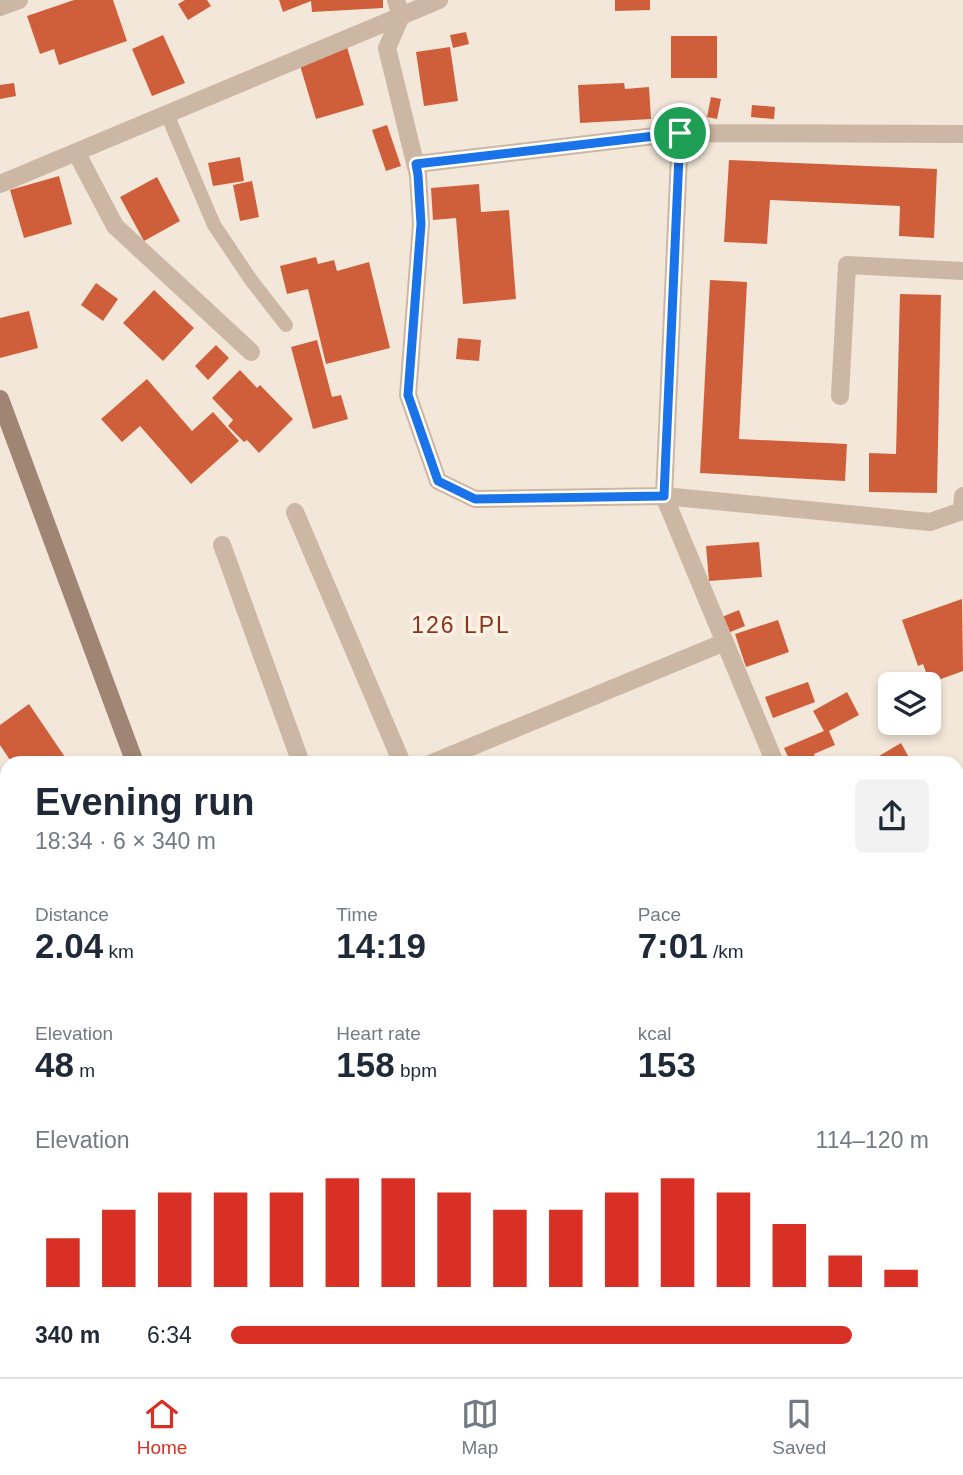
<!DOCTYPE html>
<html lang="en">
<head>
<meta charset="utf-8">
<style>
	body { margin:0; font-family:Helvetica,sans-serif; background:#f2f2f3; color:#1f2937; height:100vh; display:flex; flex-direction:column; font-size:26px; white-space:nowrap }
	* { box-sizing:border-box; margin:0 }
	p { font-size:23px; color:#747a83 }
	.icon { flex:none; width:38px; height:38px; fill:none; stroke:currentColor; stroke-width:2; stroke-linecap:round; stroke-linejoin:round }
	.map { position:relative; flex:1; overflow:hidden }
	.details { position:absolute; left:0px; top:756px; width:964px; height:621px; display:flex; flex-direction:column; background:#fff; border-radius:21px 21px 0 0; box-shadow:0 4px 10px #0003 }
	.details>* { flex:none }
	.tools { position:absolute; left:878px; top:672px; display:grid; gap:14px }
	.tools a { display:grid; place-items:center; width:63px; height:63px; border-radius:10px; background:#fff; box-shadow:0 4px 10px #0003; font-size:35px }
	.pin { position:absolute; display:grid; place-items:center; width:60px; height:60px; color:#fff; margin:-30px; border:4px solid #fff; border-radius:50%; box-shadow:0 2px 7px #0007 }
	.round { display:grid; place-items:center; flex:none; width:74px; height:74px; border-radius:10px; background:#f2f2f3 }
	.head { display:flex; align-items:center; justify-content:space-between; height:119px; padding:0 35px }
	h1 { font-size:38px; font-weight:700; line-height:52px }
	.stats { display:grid; grid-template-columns:repeat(3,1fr); gap:10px; height:119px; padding:7px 35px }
	.stats div { display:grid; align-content:center }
	.stats b { font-size:35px; font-weight:700 }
	.stats small { font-size:19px; font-weight:400 }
	.stats p { font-size:19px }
	.chart { height:196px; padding:14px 35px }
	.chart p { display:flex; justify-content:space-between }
	.chart svg { width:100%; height:126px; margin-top:7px; stroke:#d93025; stroke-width:6 }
	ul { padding:0 35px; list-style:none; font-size:23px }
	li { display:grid; grid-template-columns:112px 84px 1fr; align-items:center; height:52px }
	li i { height:18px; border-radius:9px; background:#d93025 }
	.tab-bar { display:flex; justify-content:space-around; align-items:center; height:98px; border-top:2px solid #e0e1e3; background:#fff; font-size:19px; color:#747a83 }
	.tab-bar a { display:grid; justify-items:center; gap:4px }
	.tab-bar .active { color:#d93025 }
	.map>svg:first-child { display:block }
	.green { fill:#b4c398 }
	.building { fill:#cf5f3b }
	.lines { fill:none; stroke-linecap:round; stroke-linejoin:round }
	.lane { stroke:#ccb6a4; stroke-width:14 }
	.street { stroke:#ccb6a4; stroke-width:18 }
	.secondary { stroke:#a08575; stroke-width:18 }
	.route-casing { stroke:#fff; stroke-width:14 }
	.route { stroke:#1a73e8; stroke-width:9 }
	.labels { text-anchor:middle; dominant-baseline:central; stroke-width:7; stroke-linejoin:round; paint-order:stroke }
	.neighbourhood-label { font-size:23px; letter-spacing:2px; fill:#8b351a; stroke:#fbf1e5 }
</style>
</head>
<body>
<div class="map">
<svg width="963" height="1377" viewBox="0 0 963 1377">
	<rect width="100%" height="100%" fill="#f3e7d9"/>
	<path class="green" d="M 157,1370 L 756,1370 L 752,1377 L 151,1377 Z"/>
	<path class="building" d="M 74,0 L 113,0 L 127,41 L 59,65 L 54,49 L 40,54 L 27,16 Z
		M 185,0 L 207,0 L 211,6 L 188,20 L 178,4 Z
		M 279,0 L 383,0 L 383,8 L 312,12 L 311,1 L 283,12 Z
		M 615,0 L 650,0 L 650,10 L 615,11 Z
		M 466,32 L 469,44 L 453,48 L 450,35 Z
		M 163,35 L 185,83 L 152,96 L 132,49 Z
		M 671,36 L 717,36 L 717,78 L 671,78 Z
		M 347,47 L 364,105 L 316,119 L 299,62 Z
		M 450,47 L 458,101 L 424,106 L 416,52 Z
		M 14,83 L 16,96 L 0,99 L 0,85 Z
		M 624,83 L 625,89 L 649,87 L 651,119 L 580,123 L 578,85 Z
		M 711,97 L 721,99 L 717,119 L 707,117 Z
		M 752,105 L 775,107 L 774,119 L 751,117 Z
		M 387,125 L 401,166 L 386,171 L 372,130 Z
		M 240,157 L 244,181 L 213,186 L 208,163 Z
		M 729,160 L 937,169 L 934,238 L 899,236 L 900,206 L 770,200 L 767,244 L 724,242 Z
		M 59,176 L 72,224 L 24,238 L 10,190 Z
		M 157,177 L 180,221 L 144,241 L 120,197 Z
		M 252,181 L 259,217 L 240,221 L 233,185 Z
		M 479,184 L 481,212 L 509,210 L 516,299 L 463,304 L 456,218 L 433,220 L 431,188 Z
		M 316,257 L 318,264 L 334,260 L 337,271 L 369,262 L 390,348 L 326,364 L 308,289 L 287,294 L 280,266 Z
		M 710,280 L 747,282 L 739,439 L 847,444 L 845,481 L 700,473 Z
		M 96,283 L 118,299 L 103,321 L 81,305 Z
		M 154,290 L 194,328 L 163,361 L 123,323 Z
		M 900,294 L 941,295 L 937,493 L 869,492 L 869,453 L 896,454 Z
		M 29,311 L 38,348 L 0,358 L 0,318 Z
		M 458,338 L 481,340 L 479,361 L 456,359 Z
		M 317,340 L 332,397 L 341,395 L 348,419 L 313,429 L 291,347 Z
		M 216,345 L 229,358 L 208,380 L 195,366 Z
		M 240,370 L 257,388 L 260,385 L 293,419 L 259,453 L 247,440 L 244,442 L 228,426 L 233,420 L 212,398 Z
		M 147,379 L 192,431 L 213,412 L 239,441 L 191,484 L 140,426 L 122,442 L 101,419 Z
		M 759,542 L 762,577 L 709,581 L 706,546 Z
		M 962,599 L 963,671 L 930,683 L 923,664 L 918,666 L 902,620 Z
		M 739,610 L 745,626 L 728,633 L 722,617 Z
		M 778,620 L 789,652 L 746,667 L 735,634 Z
		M 808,682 L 815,702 L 773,718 L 765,697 Z
		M 847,692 L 859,715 L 829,731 L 835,745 L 814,754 L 817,763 L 791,763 L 784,748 L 824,731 L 813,711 Z
		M 29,704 L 67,760 L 63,763 L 12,763 L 0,745 L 0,725 Z
		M 901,743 L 912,763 L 876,763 L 874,759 Z
		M 963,954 L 963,1010 L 957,1013 L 957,957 Z
		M 961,1047 L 963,1081 L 957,1084 L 957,1049 Z"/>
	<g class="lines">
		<path class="lane" d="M 167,114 L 214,225 L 251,280 L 286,325
			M 879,1370 L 883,1377"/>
		<path class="street" d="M 439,0 L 401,16 L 387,48 L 418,175 L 421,224 L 408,395 L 438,481 L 475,499 L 664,496 L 930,522 L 962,511 L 963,496
			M 0,7 L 19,0
			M 680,133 L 664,496 L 775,763
			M 76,152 L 115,226 L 251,352
			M 416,164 L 680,133 L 963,134
			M 0,184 L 401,16 L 396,0
			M 840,396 L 847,265 L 963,271
			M 295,512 L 402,763
			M 222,545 L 301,763
			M 432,763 L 725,642
			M 957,1105 L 963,1115"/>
		<path class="secondary" d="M 0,399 L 135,763
			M 957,1298 L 963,1301"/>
	</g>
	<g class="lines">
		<defs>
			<path id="route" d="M 680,133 L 664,496 L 475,499 L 438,481 L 408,395 L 421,224 L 418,175 L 416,164 Z"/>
		</defs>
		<use href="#route" class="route-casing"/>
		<use href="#route" class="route"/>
	</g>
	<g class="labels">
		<g class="neighbourhood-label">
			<text x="461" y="625">126 LPL</text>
		</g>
	</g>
</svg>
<div class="tools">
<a><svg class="icon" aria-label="layers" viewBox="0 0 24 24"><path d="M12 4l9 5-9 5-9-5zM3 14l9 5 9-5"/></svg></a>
</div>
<div class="pin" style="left:680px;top:133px;background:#1e9e55"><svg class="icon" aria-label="arrive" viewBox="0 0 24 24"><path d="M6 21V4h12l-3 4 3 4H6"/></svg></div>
<section class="details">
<div class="head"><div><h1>Evening run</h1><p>18:34 · 6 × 340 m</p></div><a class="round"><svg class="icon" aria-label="share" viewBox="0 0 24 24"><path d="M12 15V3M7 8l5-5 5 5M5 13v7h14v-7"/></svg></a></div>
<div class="stats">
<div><p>Distance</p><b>2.04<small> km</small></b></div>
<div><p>Time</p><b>14:19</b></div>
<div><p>Pace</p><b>7:01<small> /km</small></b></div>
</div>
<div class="stats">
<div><p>Elevation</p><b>48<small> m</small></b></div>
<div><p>Heart rate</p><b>158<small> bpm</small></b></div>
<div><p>kcal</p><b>153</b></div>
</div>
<div class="chart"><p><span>Elevation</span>114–120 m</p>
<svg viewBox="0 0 160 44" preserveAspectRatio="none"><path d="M5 44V27M15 44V17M25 44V11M35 44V11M45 44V11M55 44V6M65 44V6M75 44V11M85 44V17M95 44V17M105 44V11M115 44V6M125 44V11M135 44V22M145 44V33M155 44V38"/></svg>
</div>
<ul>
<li><b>340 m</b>6:34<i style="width:89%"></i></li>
</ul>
</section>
</div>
<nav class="tab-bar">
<a class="active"><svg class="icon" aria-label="home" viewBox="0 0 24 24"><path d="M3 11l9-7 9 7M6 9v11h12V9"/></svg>Home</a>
<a><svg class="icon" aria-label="map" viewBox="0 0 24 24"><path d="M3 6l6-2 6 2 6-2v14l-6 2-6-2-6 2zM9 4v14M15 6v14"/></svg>Map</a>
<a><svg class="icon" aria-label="saved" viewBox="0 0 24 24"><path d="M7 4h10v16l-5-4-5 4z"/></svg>Saved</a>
</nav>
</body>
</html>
